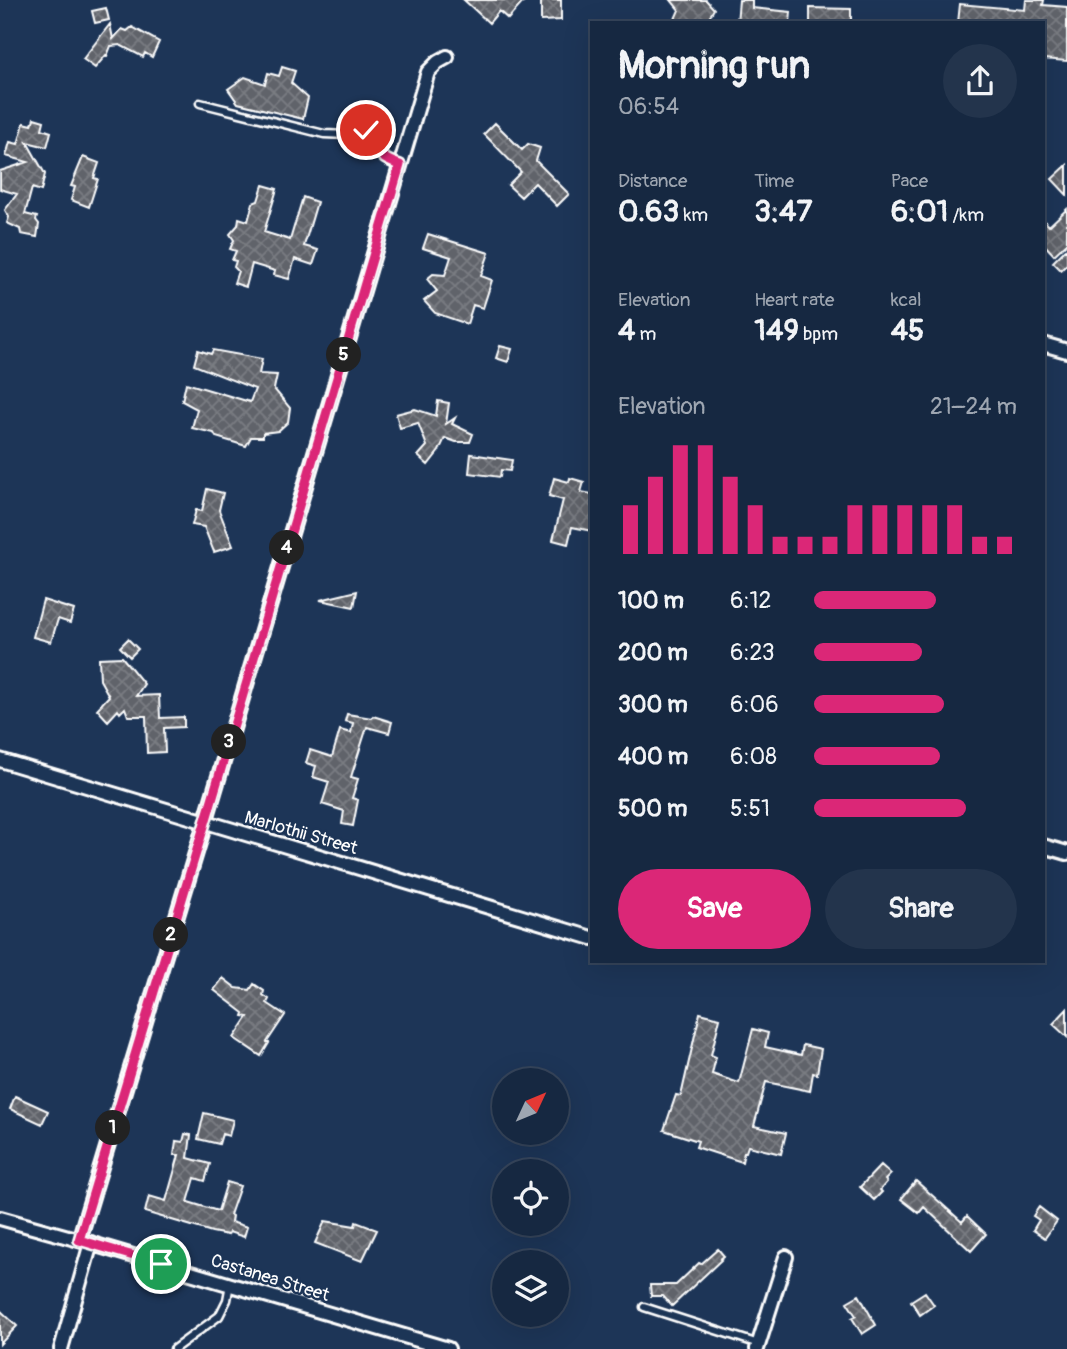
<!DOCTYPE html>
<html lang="en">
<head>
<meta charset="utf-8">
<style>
	body { margin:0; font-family:Pangolin,sans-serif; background:#23344c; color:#f1f3f6; height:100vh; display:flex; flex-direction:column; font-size:26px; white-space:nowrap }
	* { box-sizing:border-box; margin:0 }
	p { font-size:23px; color:#9ea6b1 }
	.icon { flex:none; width:38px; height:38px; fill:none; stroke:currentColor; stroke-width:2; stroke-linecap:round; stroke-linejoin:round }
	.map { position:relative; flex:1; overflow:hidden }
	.details { position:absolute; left:590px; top:21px; width:455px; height:942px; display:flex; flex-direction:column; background:#162841; border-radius:0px; box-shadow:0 7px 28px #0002,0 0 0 2px #35445a }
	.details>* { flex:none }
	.needle { width:46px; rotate:46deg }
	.controls { position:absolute; left:492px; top:1068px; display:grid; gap:14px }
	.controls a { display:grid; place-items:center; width:77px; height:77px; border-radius:50%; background:#162841; box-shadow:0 7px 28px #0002,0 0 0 2px #35445a; font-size:35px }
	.pin { position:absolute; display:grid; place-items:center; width:60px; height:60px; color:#fff; margin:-30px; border:4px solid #fff; border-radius:50%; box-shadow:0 2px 7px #0007 }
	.km { position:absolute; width:35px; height:35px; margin:-18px; border-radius:50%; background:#222; color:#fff; font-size:19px; line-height:35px; text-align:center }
	.round { display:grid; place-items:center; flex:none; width:74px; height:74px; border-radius:37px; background:#23344c }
	.head { display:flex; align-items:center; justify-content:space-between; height:119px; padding:0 28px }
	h1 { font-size:38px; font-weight:700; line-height:52px }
	.metrics { display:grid; grid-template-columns:repeat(3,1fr); gap:10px; height:119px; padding:7px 28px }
	.metrics div { display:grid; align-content:center }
	.metrics b { font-size:30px; font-weight:700 }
	.metrics small { font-size:19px; font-weight:400 }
	.metrics p { font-size:19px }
	.chart { height:196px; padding:14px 28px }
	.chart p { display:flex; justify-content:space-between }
	.chart svg { width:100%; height:126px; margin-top:7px; stroke:#db2777; stroke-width:6 }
	.cta { display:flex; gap:14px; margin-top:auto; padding:14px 28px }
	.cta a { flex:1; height:80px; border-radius:42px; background:#db2777; color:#fff; font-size:28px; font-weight:700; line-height:80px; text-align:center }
	.cta a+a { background:#23344c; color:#f1f3f6 }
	ul { padding:0 28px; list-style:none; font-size:23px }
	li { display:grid; grid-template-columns:112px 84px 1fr; align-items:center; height:52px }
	li i { height:18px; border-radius:9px; background:#db2777 }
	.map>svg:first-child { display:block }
	.building { fill:url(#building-cross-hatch); stroke:#fff; stroke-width:2 }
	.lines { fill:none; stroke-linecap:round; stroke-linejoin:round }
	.service-casing { stroke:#fff; stroke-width:11 }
	.minor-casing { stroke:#fff; stroke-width:18 }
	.service { stroke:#1d3557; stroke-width:6 }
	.minor { stroke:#1d3557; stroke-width:12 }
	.route-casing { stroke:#fff; stroke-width:14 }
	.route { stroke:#db2777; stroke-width:9 }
	.labels { text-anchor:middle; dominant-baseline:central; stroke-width:5; stroke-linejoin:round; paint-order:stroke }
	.street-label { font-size:18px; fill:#fff; stroke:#1d3557 }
</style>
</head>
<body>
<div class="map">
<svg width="1067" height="1349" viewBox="0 0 1067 1349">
	<defs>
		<pattern id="building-cross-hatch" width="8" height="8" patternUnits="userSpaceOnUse" patternTransform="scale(1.75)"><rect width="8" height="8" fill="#61646b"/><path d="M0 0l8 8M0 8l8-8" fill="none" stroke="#797b81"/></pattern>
	</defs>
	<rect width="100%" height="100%" fill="#1d3557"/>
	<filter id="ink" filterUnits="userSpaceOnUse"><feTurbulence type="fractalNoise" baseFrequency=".0143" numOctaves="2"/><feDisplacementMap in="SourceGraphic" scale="14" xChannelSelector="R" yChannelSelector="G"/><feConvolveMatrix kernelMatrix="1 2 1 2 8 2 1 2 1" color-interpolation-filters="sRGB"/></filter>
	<g filter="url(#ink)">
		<path class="building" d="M 464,0 L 525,0 L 508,19 L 499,11 L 489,23 Z
			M 541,0 L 561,0 L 561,20 L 541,21 Z
			M 671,0 L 706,0 L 714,9 L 710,16 L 716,23 L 683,23 L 675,19 L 679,10 Z
			M 739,0 L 752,0 L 752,8 L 791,12 L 790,23 L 737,23 Z
			M 1026,0 L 1044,0 L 1043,5 L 1067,7 L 1067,61 L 1043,59 L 1043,23 L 958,23 L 960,4 L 1025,10 Z
			M 106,8 L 109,20 L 95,23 L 92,11 Z
			M 810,8 L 851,9 L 851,23 L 810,23 Z
			M 110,24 L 113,39 L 122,29 L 127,31 L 132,27 L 159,42 L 152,57 L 145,53 L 143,57 L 120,45 L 111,46 L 107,56 L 106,55 L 95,68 L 83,59 Z
			M 282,67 L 295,71 L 291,83 L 308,98 L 303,119 L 238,103 L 228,89 L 245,77 L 265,84 L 268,73 L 279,76 Z
			M 34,118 L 44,121 L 42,129 L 51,132 L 47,147 L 27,142 L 45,174 L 41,191 L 32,188 L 25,214 L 37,217 L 36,220 L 39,224 L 37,237 L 21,234 L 20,229 L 7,223 L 9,217 L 5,210 L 17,194 L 0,189 L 0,171 L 28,162 L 6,156 L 10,142 L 18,144 L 24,123 L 32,125 Z
			M 495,123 L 522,150 L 528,144 L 540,148 L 536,161 L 569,194 L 557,206 L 535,183 L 521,197 L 508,185 L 521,172 L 484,134 Z
			M 83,157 L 99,163 L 94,178 L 98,179 L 89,207 L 71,200 L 75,187 L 71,186 Z
			M 1067,165 L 1067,195 L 1052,179 Z
			M 263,185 L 277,189 L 264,232 L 290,240 L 303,197 L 317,202 L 304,246 L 318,250 L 313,265 L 295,259 L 289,279 L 274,275 L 275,271 L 252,264 L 246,287 L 234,283 L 238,271 L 234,267 L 236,261 L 232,260 L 236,251 L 230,249 L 234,240 L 230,234 L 238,225 L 239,218 L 248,221 L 253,203 L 258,201 Z
			M 1067,209 L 1067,243 L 1054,255 L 1043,243 L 1043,219 L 1049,226 Z
			M 428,234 L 489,253 L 481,276 L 492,280 L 483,308 L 473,305 L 467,324 L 435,313 L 424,301 L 437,291 L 427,279 L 433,274 L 445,275 L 451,257 L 423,248 Z
			M 1067,248 L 1067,264 L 1061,270 L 1053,262 Z
			M 500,346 L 512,349 L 508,362 L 496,358 Z
			M 198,350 L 211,354 L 213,350 L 262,359 L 259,374 L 277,375 L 274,389 L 290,408 L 288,422 L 278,431 L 263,433 L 263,437 L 251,437 L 246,446 L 216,437 L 214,433 L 192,428 L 197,409 L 182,401 L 186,383 L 250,402 L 255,389 L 194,365 Z
			M 438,401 L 449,403 L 446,424 L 455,418 L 452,424 L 473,434 L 470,442 L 456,442 L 445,438 L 439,451 L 428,465 L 418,456 L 427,446 L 418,423 L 400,428 L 396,414 L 415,409 L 436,416 Z
			M 471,454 L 512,460 L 510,471 L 501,470 L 500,477 L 469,473 Z
			M 554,478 L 569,482 L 570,478 L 584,482 L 581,492 L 592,494 L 592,531 L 572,527 L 568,544 L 553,540 L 563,500 L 549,496 Z
			M 207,489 L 223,493 L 219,510 L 233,546 L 214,552 L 204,527 L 192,525 L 196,510 L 202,511 Z
			M 357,591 L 354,607 L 320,600 Z
			M 43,600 L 74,610 L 70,623 L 58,619 L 51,642 L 33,637 Z
			M 128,639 L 138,649 L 130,657 L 120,647 Z
			M 122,657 L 144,684 L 136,696 L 159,695 L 160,718 L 184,717 L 184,727 L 164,728 L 165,752 L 147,753 L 146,716 L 128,716 L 125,708 L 120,713 L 118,710 L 108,721 L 97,709 L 109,696 L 100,680 L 99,658 Z
			M 347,714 L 372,718 L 373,716 L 392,722 L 389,733 L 367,727 L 351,777 L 358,779 L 352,798 L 358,800 L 353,826 L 342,824 L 344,811 L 322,804 L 329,782 L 313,777 L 316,766 L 306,763 L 310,750 L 332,757 L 340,730 L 351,733 L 353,723 L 345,721 Z
			M 223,978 L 236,988 L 250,990 L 254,984 L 264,991 L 263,995 L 269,999 L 267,1003 L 285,1015 L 267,1042 L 269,1043 L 261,1056 L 234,1038 L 248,1017 L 243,1016 L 244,1013 L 214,990 Z
			M 1067,1009 L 1067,1037 L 1053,1024 Z
			M 700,1013 L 720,1018 L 711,1055 L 716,1057 L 712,1074 L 739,1083 L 753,1029 L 768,1033 L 765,1047 L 801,1055 L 803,1045 L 821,1049 L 817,1074 L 813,1073 L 810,1091 L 766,1082 L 754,1126 L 786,1133 L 781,1154 L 748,1146 L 746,1152 L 744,1152 L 742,1162 L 696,1147 L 698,1141 L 664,1130 L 676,1095 L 681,1096 Z
			M 15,1096 L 48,1111 L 42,1124 L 10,1109 Z
			M 204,1113 L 233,1120 L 229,1136 L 222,1134 L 219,1144 L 198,1139 Z
			M 185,1134 L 191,1135 L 188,1158 L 210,1164 L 205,1181 L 195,1178 L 188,1202 L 218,1211 L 227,1182 L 240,1186 L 230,1215 L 232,1216 L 231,1222 L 247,1227 L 244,1237 L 229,1232 L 228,1235 L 212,1232 L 145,1212 L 149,1196 L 166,1201 L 179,1155 L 174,1155 L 176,1141 L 183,1142 Z
			M 881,1165 L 891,1174 L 885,1180 L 887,1182 L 880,1190 L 882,1192 L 874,1200 L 860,1187 Z
			M 916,1181 L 962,1222 L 967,1216 L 986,1234 L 971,1251 L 924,1207 L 919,1213 L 901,1199 Z
			M 1039,1207 L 1057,1221 L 1045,1238 L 1033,1230 L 1039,1220 L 1033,1216 Z
			M 325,1221 L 355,1226 L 356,1222 L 377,1230 L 362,1261 L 315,1243 Z
			M 718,1249 L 724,1256 L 720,1259 L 721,1260 L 672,1306 L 663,1296 L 651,1296 L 650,1285 L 676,1285 L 699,1263 L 701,1264 Z
			M 925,1292 L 934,1305 L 920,1315 L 911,1301 Z
			M 859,1295 L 876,1325 L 862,1334 L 852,1318 L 856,1316 L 847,1302 Z
			M 0,1310 L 17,1326 L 0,1344 Z"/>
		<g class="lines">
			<defs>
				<path id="service" d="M 200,103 L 324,134 L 348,135 L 366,130 L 374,131 C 390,148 366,154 400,165
					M 644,1307 L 759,1344
					M 174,1349 L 219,1316 L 227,1300 L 230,1284"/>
				<path id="minor" d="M 1043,344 L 1067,351
					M 0,760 L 592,938
					M 1043,846 L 1067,853
					M 0,1218 L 79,1240 L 448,1349
					M 79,1240 L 205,823 L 428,72 L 438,62 L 447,57
					M 61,1349 L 91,1243
					M 757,1349 L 786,1257"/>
			</defs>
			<use href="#service" class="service-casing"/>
			<use href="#minor" class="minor-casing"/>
			<use href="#service" class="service"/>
			<use href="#minor" class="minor"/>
		</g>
	</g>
	<g class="lines" filter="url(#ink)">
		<defs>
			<path id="route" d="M 161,1264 L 79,1240 L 205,823 L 400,165 C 366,154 390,149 374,131 L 366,130"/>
		</defs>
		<use href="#route" class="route-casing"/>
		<use href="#route" class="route"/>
	</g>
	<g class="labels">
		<g class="street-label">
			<text transform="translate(301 833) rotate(16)">Marlothii Street</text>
			<text transform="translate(270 1278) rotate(17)">Castanea Street</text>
		</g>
	</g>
</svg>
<div class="controls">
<a><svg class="needle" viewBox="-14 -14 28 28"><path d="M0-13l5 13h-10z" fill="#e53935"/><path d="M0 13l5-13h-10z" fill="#9ea6b1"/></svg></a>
<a><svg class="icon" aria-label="locate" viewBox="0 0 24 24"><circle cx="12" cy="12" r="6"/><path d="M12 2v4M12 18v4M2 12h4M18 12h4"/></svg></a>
<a><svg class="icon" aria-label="layers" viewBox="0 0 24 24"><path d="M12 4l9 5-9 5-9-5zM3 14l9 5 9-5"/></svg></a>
</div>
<div class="pin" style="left:161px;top:1264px;background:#1e9e55"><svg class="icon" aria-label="arrive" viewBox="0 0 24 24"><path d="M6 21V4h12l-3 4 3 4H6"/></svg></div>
<div class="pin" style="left:366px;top:130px;background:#d93025"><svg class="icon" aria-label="check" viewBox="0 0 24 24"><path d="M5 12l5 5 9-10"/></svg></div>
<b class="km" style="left:113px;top:1128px">1</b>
<b class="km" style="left:171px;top:935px">2</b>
<b class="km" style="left:229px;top:742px">3</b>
<b class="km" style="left:287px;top:548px">4</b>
<b class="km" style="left:344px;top:355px">5</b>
<section class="details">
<div class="head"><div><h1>Morning run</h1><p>06:54</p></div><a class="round"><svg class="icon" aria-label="share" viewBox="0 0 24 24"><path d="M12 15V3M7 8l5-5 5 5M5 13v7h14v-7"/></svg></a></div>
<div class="metrics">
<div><p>Distance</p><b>0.63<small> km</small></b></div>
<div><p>Time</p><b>3:47</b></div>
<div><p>Pace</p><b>6:01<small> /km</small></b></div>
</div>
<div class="metrics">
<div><p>Elevation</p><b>4<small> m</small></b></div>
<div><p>Heart rate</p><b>149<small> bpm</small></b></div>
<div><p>kcal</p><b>45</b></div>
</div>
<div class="chart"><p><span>Elevation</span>21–24 m</p>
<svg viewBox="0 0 160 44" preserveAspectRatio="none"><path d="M5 44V27M15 44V17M25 44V6M35 44V6M45 44V17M55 44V27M65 44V38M75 44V38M85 44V38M95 44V27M105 44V27M115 44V27M125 44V27M135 44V27M145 44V38M155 44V38"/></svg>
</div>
<ul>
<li><b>100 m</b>6:12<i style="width:60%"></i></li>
<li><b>200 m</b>6:23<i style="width:53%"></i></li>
<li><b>300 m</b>6:06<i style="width:64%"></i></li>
<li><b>400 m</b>6:08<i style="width:62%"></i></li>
<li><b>500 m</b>5:51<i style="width:75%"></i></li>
</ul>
<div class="cta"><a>Save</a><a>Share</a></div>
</section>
</div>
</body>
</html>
